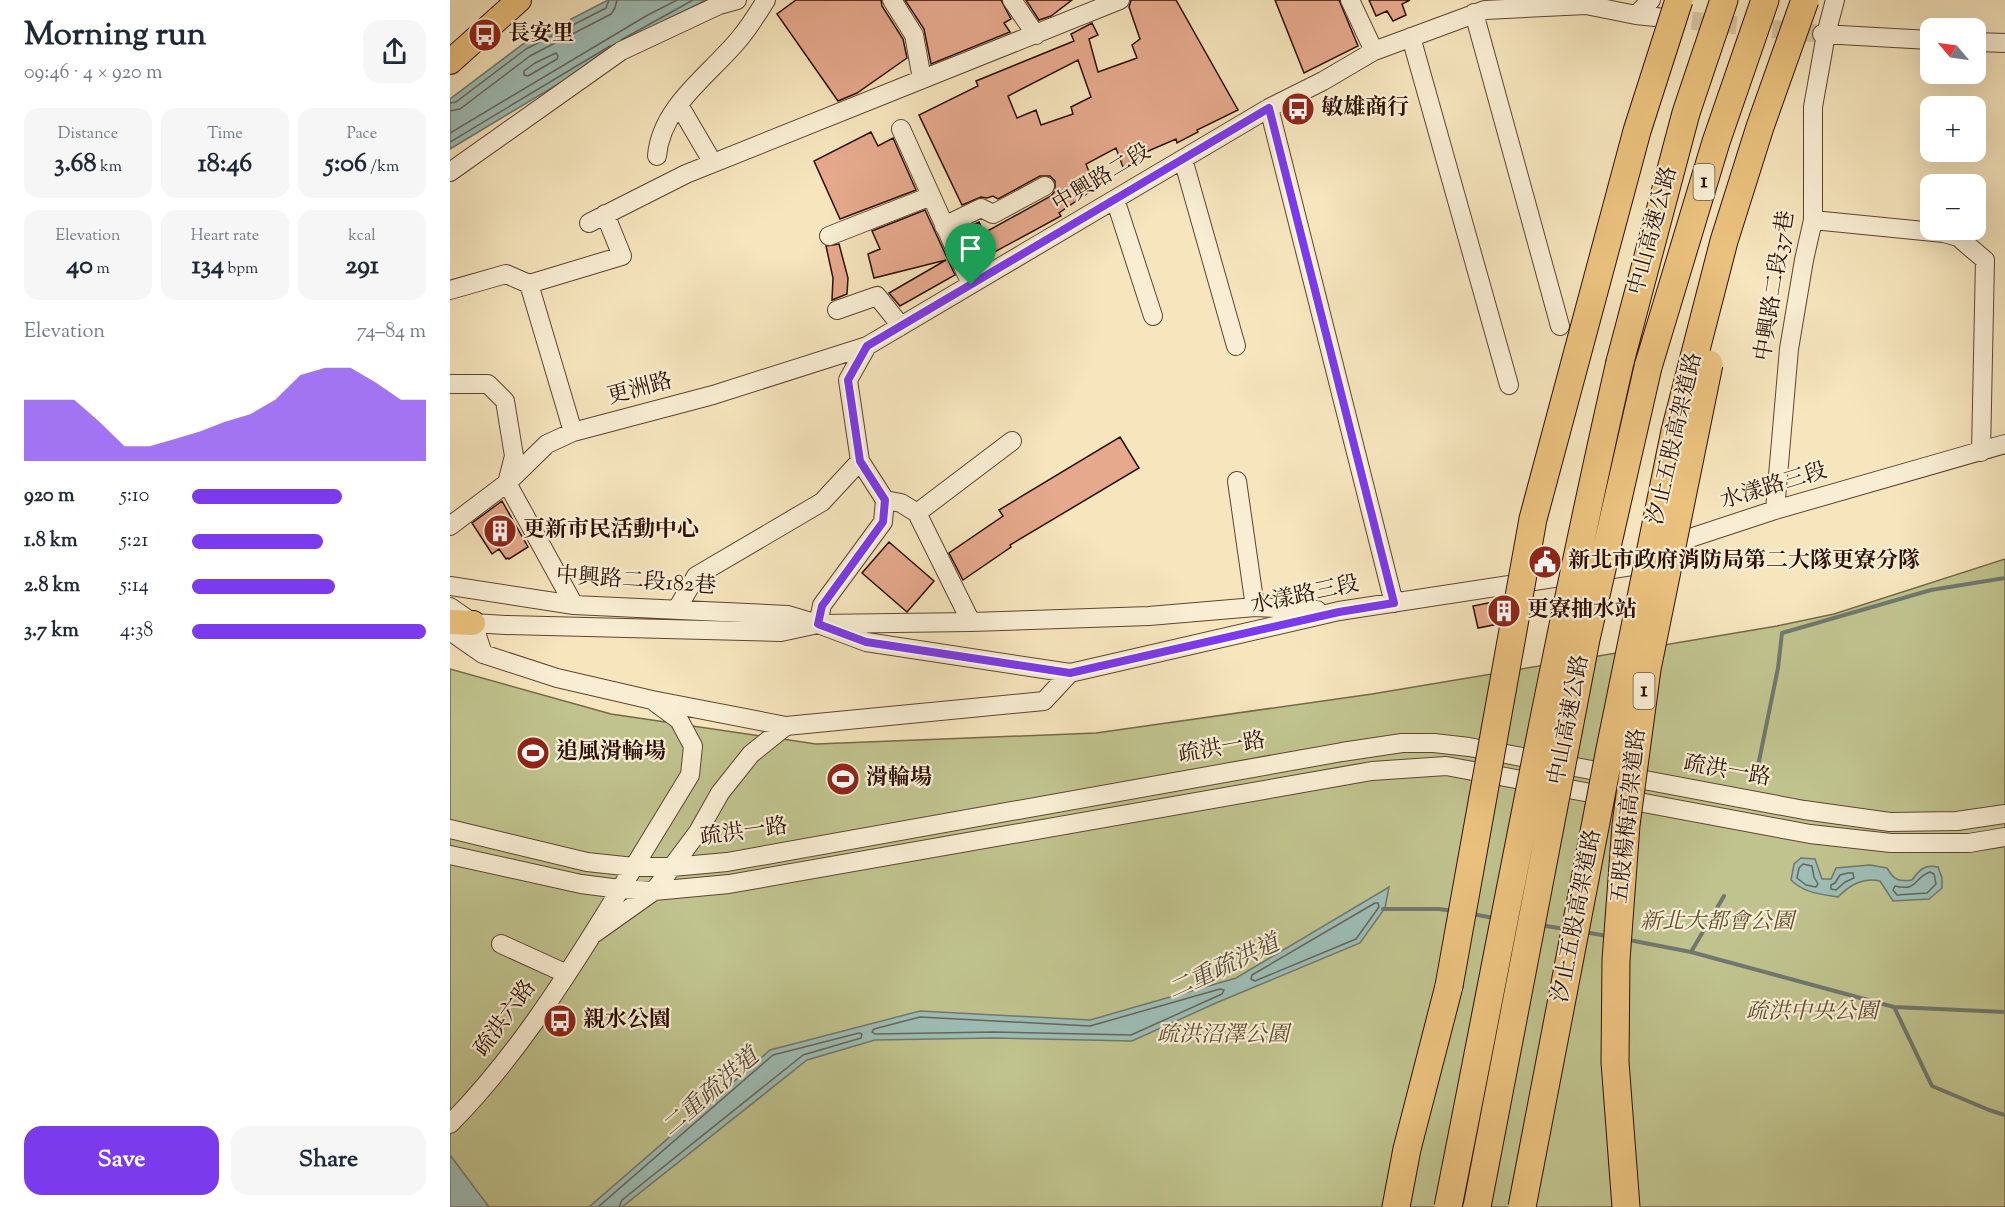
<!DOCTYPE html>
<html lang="en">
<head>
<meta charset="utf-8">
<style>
	body { margin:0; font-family:"Sorts Mill Goudy","Noto Serif TC",serif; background:#f6f6f7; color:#1f2937; height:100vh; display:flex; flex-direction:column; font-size:22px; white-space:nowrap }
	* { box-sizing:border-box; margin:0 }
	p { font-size:20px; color:#747a83 }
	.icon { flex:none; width:33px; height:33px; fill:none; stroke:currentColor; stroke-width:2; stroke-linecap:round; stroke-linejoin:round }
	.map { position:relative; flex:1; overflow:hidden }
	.panel { display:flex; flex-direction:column; background:#fff; width:450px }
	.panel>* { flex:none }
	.needle { width:39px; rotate:299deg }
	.fabs { position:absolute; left:1470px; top:18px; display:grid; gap:12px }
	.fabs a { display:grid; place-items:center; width:66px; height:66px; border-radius:12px; background:#fff; box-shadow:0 6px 24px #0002; font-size:30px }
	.pin { position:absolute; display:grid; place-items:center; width:51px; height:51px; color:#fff; margin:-62px -26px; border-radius:50% 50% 50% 0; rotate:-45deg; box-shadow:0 0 6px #0007 }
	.pin .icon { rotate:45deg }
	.round { display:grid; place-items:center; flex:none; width:63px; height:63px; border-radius:18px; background:#f6f6f7 }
	.headline { display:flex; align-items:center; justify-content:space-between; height:102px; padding:0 24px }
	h1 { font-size:33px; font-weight:700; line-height:45px }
	.stats { display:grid; grid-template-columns:repeat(3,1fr); gap:9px; height:102px; padding:6px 24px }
	.stats div { display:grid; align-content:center; border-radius:15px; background:#f6f6f7; text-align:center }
	.stats b { font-size:26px; font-weight:700 }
	.stats small { font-size:16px; font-weight:400 }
	.stats p { font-size:16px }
	.chart { height:168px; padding:12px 24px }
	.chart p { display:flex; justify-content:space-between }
	.chart svg { width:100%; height:108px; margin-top:6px; fill:#7c3aed; opacity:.7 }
	.primary-button { display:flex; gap:12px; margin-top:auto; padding:12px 24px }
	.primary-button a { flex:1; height:69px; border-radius:18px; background:#7c3aed; color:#fff; font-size:24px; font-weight:700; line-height:69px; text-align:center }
	.primary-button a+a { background:#f6f6f7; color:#1f2937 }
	ul { padding:0 24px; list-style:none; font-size:20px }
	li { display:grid; grid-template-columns:96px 72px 1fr; align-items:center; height:45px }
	li i { height:15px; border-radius:8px; background:#7c3aed }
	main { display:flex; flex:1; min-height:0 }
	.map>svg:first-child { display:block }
	.green { fill:#c0c38e; stroke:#766848; stroke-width:1.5 }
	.water { fill:#9ebeb7; stroke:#70786e; stroke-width:1.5 }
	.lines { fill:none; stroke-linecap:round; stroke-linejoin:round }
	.shore { stroke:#65665c; stroke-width:1.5 }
	.stream { stroke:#70786e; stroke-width:4 }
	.building { fill:#e6a98d; stroke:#2c0e01; stroke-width:1.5; fill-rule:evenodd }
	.minor-tunnel { stroke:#d8c5a1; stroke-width:18; stroke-dasharray:18 9; stroke-linecap:butt }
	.minor-casing { stroke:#5e4430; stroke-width:20 }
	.major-casing { stroke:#2c0e01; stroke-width:26 }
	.highway-casing { stroke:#2c0e01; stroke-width:29 }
	.minor { stroke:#f9eed4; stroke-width:18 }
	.major { stroke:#ebc27e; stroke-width:24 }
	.highway { stroke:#ebc27e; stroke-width:27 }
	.highway-bridge-casing { stroke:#2c0e01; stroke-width:29; stroke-linecap:butt }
	.highway-bridge { stroke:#ebc27e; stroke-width:27 }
	.route-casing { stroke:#fff; stroke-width:12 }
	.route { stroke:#7c3aed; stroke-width:8 }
	.labels { text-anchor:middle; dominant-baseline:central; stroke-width:4.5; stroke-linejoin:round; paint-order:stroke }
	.shield { fill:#f9eed4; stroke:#6a5140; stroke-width:1.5 }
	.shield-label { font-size:21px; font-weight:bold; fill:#2c0e01 }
	.poi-label { font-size:22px; font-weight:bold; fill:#2c0e01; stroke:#f9eed4; text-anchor:start }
	.street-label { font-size:22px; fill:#2c0e01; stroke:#f9eed4 }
	.park-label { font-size:22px; font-style:italic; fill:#604d32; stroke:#f9eed4 }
	.water-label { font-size:24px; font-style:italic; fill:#544c41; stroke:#f9eed4 }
</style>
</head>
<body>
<main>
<section class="panel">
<div class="headline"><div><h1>Morning run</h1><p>09:46 · 4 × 920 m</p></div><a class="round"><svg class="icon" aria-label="share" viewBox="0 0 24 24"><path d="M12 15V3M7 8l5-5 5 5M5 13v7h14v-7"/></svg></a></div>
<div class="stats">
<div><p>Distance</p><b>3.68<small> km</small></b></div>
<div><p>Time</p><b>18:46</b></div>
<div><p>Pace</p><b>5:06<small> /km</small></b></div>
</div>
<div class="stats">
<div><p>Elevation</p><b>40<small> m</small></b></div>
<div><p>Heart rate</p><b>134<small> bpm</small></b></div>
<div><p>kcal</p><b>291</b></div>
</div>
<div class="chart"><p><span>Elevation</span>74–84 m</p>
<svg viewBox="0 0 160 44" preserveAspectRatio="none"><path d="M0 44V19L10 19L20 19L30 28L40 38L50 38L60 35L70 32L80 28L90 25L100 19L110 9L120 6L130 6L140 12L150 19L160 19V44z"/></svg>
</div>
<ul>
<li><b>920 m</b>5:10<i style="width:64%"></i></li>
<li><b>1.8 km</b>5:21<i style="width:56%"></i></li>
<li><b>2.8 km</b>5:14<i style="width:61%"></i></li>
<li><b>3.7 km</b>4:38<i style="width:100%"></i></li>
</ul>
<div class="primary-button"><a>Save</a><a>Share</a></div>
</section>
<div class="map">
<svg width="1555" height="1207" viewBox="0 0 1555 1207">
	<rect width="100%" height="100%" fill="#f6e5bd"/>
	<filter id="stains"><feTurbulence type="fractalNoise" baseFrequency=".00333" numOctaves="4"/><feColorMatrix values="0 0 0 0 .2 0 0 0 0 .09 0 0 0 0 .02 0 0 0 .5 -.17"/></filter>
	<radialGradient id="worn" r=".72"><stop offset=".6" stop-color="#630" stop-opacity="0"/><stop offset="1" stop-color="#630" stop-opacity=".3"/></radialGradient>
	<path class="green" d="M 1555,559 L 1555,1207 L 0,1207 L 0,669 L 161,714 L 366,744 L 646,733 L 922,694 L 1327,626 L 1384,614 Z"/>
	<path class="water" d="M 158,0 L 256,0 L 203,27 L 0,149 L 0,99 L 73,44 Z
		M 1351,858 L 1365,859 L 1372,879 L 1381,879 L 1386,868 L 1420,865 L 1437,868 C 1444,880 1448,882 1462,880 C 1470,869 1475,864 1488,867 L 1492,878 L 1492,888 L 1479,899 L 1443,901 L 1430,881 C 1413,877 1400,885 1388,897 C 1370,894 1354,893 1341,880 L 1344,864 Z
		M 939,887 L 935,908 L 910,943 L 766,1003 L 682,1041 L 544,1038 L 425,1040 L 357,1060 L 172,1207 L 139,1207 L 320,1050 L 470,1011 L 640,1020 L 786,978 Z
		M 0,1155 L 39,1207 L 0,1207 Z"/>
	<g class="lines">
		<path class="shore" d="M 171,40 L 243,0
			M 106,53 L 108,56 L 107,59 L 78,76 L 74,75 L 74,71 L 85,63 Z
			M 0,103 L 6,102 L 76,49 L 156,8 L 159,0
			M 0,111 L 10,109 L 80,56 L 161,14 L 165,8 L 167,0
			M 0,133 L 196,16 L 227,0
			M 0,142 L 160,46
			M 1353,864 L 1362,866 L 1364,877 L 1368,884 L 1366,887 L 1356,885 L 1347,878 L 1349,868 Z
			M 1480,872 L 1484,874 L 1486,884 L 1477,893 L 1447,895 L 1443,890 L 1445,886 C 1468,892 1464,877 1480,872 Z
			M 1398,873 L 1403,873 L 1404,878 L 1395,882 L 1386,890 L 1381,889 L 1381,885 L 1385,883 L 1390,875 Z
			M 925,903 L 928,903 L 929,907 L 906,939 L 805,981 L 801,979 L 802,975 Z
			M 770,989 L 774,990 L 772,994 L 681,1035 L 544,1032 L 425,1034 L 422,1032 L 424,1029 L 470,1017 L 640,1026 Z
			M 148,1207 L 323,1055 L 409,1033 L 412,1034 L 411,1038 L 353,1055 L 172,1200 L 169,1207"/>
		<path class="stream" d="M 1308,766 L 1328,668 L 1332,633 L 1481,590 L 1555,578
			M 933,909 L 989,909 L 1003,911
			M 1022,914 L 1044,918
			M 1090,925 L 1115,929
			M 1134,932 L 1157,936
			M 1179,940 L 1241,952 L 1444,1007 L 1555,1012
			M 1241,952 L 1274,896
			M 1444,1007 L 1482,1086 L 1539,1110 L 1555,1115"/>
	</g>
	<path class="building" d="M 346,0 L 431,0 L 432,6 L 453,39 L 457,58 L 407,93 L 388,101 L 327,14 Z
		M 455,0 L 551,0 L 561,19 L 554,23 L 560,32 L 481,64 L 474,29 Z
		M 576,0 L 622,0 L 601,16 L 589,20 Z
		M 681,0 L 726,0 L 788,110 L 747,130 L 748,132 L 727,143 L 726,139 L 689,155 L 691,160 L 674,170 L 666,148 L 636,164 L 645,188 L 609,213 L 611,216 L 524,263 L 509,231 L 529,222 L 534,233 L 601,196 L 605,191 L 605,181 L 600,176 L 590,176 L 548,199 L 543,196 L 537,198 L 531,197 L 512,205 L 469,115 L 528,86 L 526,81 L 624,41 L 621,34 L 642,23 L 648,35 L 639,39 L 648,72 L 687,58 L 682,45 L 690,39 L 679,7 ZM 628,60 L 641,97 L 621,107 L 623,114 L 591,125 L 586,110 L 567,118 L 558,96 Z
		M 825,0 L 889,0 L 908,46 L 854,73 Z
		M 919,0 L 960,0 L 952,4 L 956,15 L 943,21 L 937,11 L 926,16 Z
		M 421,132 L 428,146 L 443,138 L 466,190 L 390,219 L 364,161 Z
		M 475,210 L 505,275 L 450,306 L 439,293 L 496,260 L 424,278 L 418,254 L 430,249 L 422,231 Z
		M 389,244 L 398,278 L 397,294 L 382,300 L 383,278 L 376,246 Z
		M 670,437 L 689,468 L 560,545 L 561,547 L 513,580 L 499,553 L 553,516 L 549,510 Z
		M 52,501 L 78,547 L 59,559 L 58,558 L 56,559 L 49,549 L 42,554 L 22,523 Z
		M 439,542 L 484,581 L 457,612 L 412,573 Z
		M 1053,600 L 1048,624 L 1028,628 L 1023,606 Z"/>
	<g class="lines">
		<path class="minor-tunnel" d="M 1215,18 L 1372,34"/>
		<defs>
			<path id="minor" d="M 442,0 L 464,35 L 472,79
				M 562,0 L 586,35
				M 900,0 L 924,51
				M 1024,13 L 1110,326
				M 1186,15 L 1201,0
				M 1372,34 L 1480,40
				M 961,37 L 1059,385
				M 1526,42 L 1555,43
				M 229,105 L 263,163
				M 819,108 L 944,603
				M 451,129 L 521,284
				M 207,156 C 211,106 261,74 290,38 C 300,26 308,13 316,0
				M 733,159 L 786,346
				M 0,172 L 171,51 L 269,5 L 287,0
				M 665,199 L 703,316
				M 1363,220 L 1494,233 L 1508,237 L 1535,260 L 1531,452
				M 139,223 L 236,174 L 670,0
				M 494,226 L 531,208 L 543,214 L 595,186
				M 379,236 L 481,196
				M 79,284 L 172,256 L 155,214
				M 0,290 L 56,274 L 79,284 L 123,432
				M 387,310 L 427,296 L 451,326
				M 0,384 L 38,384 L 55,401 L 64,456 L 57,483 L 124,605
				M 787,481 L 805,607
				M 435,500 L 451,503 L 467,513 L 521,622
				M 1325,510 L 1339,349 L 1354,260 L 1363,220 L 1363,107 L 1376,34 L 1385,0
				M 467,513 L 562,441
				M 0,526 L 57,483 L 97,444 L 123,432 L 263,395 L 417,346
				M 0,586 L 124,605 L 338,615 L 368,624 L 416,642 L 620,673 L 889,611 L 1182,566 L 1234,540 L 1325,510 L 1555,444
				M 0,607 L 23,623 L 55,625 L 331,632 L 368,624 L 521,622 L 699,616 L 805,607 L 867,610
				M 227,609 L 246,576 L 372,502 L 410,461
				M 23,623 L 33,654 L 107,678 L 202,700 L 336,726
				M 368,624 L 372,605 L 433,522 L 435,500 L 410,461 L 398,380 L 417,346 L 819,108 L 873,81 L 924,51 L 1035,10 L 1136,5 L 1186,15 L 1215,18
				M 0,631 L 33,654
				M 0,829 L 137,862 L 184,867 L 222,867 L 277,862 L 892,752 L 952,743 L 984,743 L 1019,747 L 1354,810 L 1440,822 L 1507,821 L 1555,814
				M 0,855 L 131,884 L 170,889 L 204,891 L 279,884 L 922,771 L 996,766 L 1360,834 L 1441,843 L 1519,843 L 1555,837
				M 142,935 L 204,891 L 248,832 L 270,793 L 301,754 L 336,726 L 594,701 L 620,673
				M 51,944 L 117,974
				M 0,1124 C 62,1061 110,987 157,911 C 184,866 212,821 240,775 L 243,746 L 229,720 L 202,700"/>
			<path id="major" d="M 0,62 L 69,0
				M 0,622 L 23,623"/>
			<path id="highway" d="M 1170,362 L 1236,113 L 1274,0
				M 1198,367 L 1266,142 L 1315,0
				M 946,1207 L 957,1149 L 999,986"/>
		</defs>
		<use href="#minor" class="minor-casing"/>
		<use href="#major" class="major-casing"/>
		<use href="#highway" class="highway-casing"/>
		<use href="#minor" class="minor"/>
		<use href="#major" class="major"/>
		<use href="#highway" class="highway"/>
		<defs>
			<path id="highway-bridge" d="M 999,986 L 1083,519 L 1187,131 L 1229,0
				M 998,1207 C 1054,925 1106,642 1170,362
				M 1027,1207 L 1136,639 L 1198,367
				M 1072,1207 L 1160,749 L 1225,431 L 1274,241 L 1310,127 L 1355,0
				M 1176,1207 L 1165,1062 L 1166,960 L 1176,825 L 1197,669 L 1259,364"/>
		</defs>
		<use href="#highway-bridge" class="highway-bridge-casing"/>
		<use href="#highway-bridge" class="highway-bridge"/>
	</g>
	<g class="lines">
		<defs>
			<path id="route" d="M 819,108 L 944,603 L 889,612 L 620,673 L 416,642 L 368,624 L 372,606 L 433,522 L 435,500 L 410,461 L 398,380 L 417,346 Z"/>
		</defs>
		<use href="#route" class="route-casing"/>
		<use href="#route" class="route"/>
	</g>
	<defs>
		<symbol id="bus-disc" viewBox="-11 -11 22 22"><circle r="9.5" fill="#8f2418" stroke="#f9eed4"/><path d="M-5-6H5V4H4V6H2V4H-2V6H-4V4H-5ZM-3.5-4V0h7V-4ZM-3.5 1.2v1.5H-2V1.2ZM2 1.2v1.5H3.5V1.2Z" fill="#fff"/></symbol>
		<symbol id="building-disc" viewBox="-11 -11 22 22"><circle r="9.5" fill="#8f2418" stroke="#f9eed4"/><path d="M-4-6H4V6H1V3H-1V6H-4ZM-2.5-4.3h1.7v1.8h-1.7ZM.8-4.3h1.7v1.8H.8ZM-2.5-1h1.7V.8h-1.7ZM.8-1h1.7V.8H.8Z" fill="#fff"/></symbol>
		<symbol id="civic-disc" viewBox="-11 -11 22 22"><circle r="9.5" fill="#8f2418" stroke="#f9eed4"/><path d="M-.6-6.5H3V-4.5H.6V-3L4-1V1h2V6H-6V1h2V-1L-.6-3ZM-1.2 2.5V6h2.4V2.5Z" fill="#fff"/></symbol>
		<symbol id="stadium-disc" viewBox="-11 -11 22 22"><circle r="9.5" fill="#8f2418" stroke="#f9eed4"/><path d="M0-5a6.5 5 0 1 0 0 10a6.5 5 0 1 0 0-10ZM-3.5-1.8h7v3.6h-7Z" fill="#fff"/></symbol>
	</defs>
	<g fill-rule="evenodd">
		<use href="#bus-disc" x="16" y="16" width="38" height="38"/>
		<use href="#bus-disc" x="829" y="90" width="38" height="38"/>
		<use href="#building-disc" x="31" y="512" width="38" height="38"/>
		<use href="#civic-disc" x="1076" y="543" width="38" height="38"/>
		<use href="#building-disc" x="1035" y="592" width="38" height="38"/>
		<use href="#stadium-disc" x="64" y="734" width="38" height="38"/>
		<use href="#stadium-disc" x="374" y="760" width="38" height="38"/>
		<use href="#bus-disc" x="91" y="1002" width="38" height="38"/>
	</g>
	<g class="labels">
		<g class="shield">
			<rect x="1243.5" y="164" width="21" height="36" rx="4.5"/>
			<rect x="1183.5" y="673" width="21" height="36" rx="4.5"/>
		</g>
		<g class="shield-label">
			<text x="1254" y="182">1</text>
			<text x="1194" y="691">1</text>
		</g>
		<g class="poi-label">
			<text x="58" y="35">長安里</text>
			<text x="871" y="109">敏雄商行</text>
			<text x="73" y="531">更新市民活動中心</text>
			<text x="1118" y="562">新北市政府消防局第二大隊更寮分隊</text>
			<text x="1077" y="611">更寮抽水站</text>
			<text x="106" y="753">追風滑輪場</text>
			<text x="416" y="779">滑輪場</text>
			<text x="133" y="1021">親水公園</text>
		</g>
		<g class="street-label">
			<text transform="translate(652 179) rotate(-31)">中興路二段</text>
			<text transform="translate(1204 231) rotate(-75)">中山高速公路</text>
			<text transform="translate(1326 286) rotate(-81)">中興路二段37巷</text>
			<text transform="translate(190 390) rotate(-15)">更洲路</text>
			<text transform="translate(1226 439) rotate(-77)">汐止五股高架道路</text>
			<text transform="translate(1324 487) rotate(-17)">水漾路三段</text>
			<text transform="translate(186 582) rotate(4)">中興路二段182巷</text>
			<text transform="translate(855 596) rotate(-12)">水漾路三段</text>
			<text transform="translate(1120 720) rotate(-79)">中山高速公路</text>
			<text transform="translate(772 749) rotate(-10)">疏洪一路</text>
			<text transform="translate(1277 772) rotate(10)">疏洪一路</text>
			<text transform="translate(1180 816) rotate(-84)">五股楊梅高架道路</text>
			<text transform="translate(294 833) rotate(-8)">疏洪一路</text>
			<text transform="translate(1128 916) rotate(-79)">汐止五股高架道路</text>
			<text transform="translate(56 1019) rotate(-54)">疏洪六路</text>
		</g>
		<g class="park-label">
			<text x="1267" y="923">新北大都會公園</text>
			<text x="1362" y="1013">疏洪中央公園</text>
			<text x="773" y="1036">疏洪沼澤公園</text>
		</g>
		<g class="water-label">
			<text transform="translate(774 968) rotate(-25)">二重疏洪道</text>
			<text transform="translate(261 1093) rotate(-41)">二重疏洪道</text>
		</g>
	</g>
	<rect width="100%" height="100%" filter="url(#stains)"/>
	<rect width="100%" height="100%" fill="url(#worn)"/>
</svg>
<div class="fabs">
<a><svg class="needle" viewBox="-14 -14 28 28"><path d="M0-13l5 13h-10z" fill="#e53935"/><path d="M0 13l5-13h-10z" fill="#747a83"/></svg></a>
<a>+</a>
<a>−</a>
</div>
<div class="pin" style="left:521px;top:285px;background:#1e9e55"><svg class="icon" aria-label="arrive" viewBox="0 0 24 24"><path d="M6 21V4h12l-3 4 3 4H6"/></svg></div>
</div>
</main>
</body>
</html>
